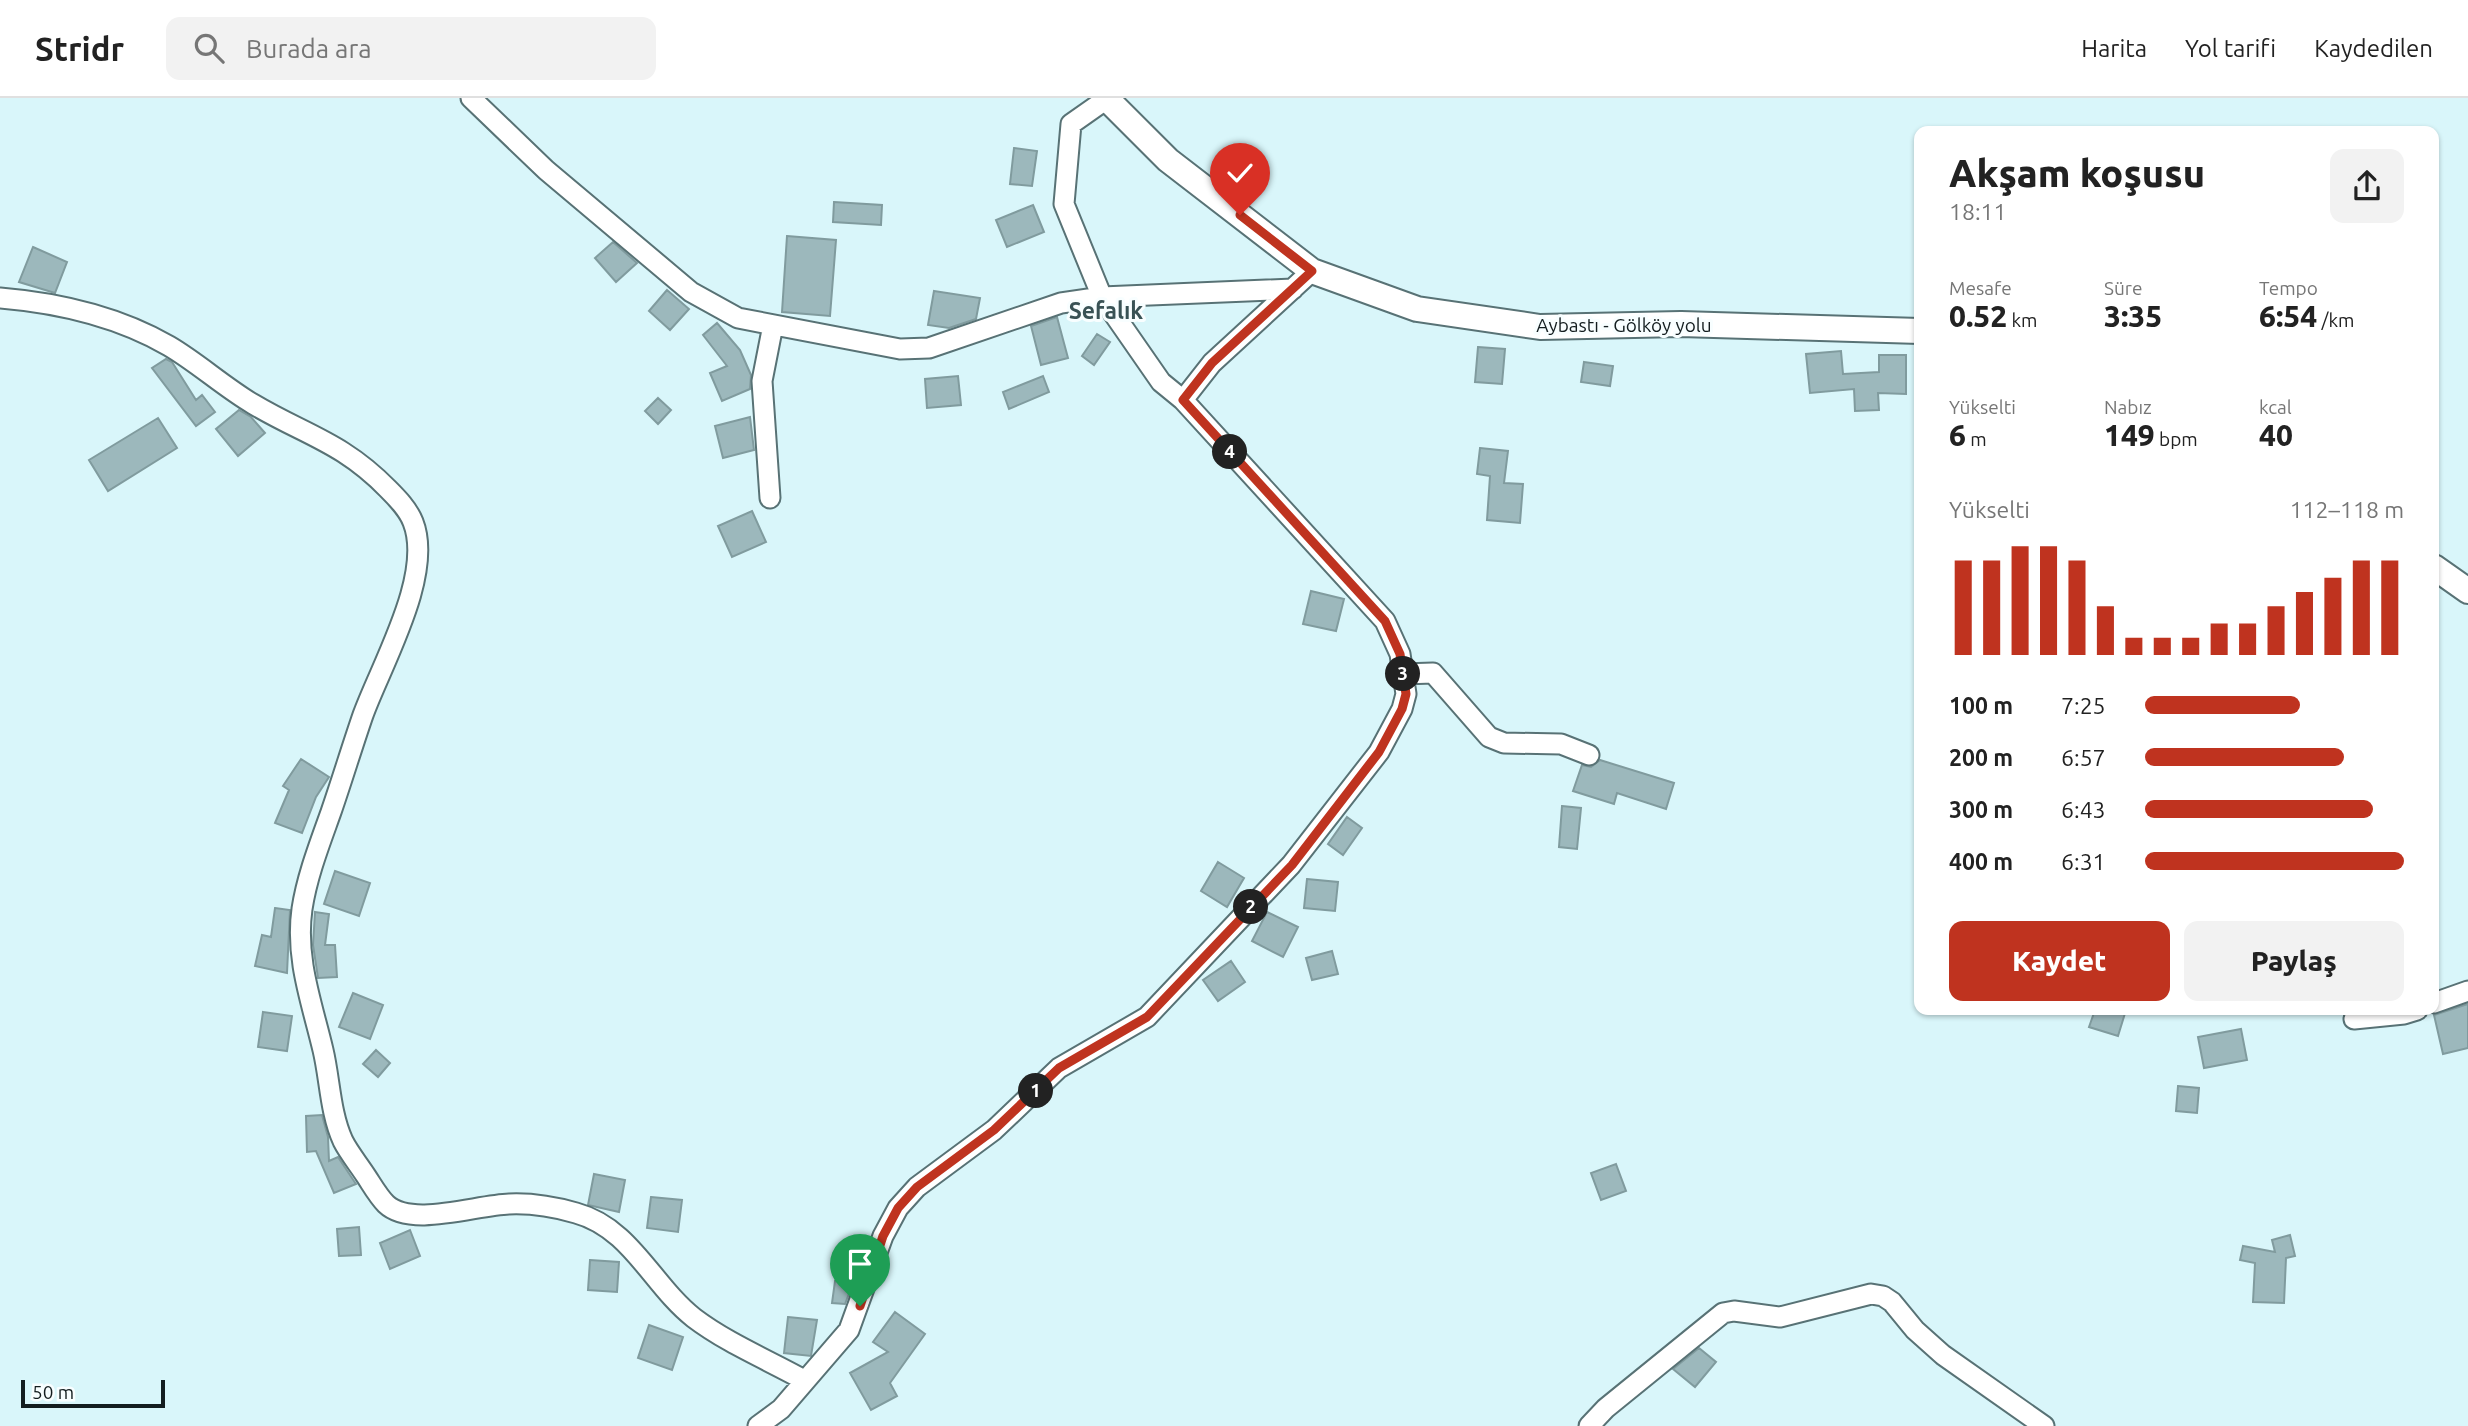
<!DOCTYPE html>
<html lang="tr">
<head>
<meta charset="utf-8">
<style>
	body { margin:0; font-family:Ubuntu,sans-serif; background:#f2f2f2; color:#222; height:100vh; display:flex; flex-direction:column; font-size:26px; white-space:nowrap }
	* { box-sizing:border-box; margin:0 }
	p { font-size:23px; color:#767676 }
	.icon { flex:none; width:38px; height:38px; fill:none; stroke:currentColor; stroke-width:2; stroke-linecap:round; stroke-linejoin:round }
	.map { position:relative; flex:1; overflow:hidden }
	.drawer { position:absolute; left:1914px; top:28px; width:525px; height:889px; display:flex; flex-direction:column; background:#fff; border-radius:14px; box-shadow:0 2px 5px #0004 }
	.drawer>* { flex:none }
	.scale { position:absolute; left:21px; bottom:18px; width:144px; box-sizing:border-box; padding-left:7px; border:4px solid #131d1f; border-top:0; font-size:19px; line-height:24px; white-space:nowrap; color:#131d1f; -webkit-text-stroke:5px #f8feff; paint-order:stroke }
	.pin { position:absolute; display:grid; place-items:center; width:60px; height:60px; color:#fff; margin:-72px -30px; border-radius:50% 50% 50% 0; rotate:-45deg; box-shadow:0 0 7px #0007 }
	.pin .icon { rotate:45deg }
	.km { position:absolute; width:35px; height:35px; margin:-18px; border-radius:50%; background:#222; color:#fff; font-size:19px; line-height:35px; text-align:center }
	.round { display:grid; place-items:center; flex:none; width:74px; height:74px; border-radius:14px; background:#f2f2f2 }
	.overview { display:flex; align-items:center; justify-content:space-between; height:119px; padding:0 35px }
	h1 { font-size:38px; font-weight:800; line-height:52px }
	.metrics { display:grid; grid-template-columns:repeat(3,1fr); gap:10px; height:119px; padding:7px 35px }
	.metrics div { display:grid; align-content:center }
	.metrics b { font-size:30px; font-weight:800 }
	.metrics small { font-size:19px; font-weight:400 }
	.metrics p { font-size:19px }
	.chart { height:196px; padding:14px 35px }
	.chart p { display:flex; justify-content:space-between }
	.chart svg { width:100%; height:126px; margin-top:7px; stroke:#bf331f; stroke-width:6 }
	.cta { display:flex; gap:14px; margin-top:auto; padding:14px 35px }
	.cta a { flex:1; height:80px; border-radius:14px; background:#bf331f; color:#fff; font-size:28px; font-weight:800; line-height:80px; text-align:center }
	.cta a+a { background:#f2f2f2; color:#222 }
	ul { padding:0 35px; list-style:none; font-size:23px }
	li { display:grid; grid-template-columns:112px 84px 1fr; align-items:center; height:52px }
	li i { height:18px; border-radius:9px; background:#bf331f }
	header { display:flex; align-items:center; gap:42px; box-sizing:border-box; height:98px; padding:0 35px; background:#fff; border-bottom:2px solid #e0e0e0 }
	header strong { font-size:33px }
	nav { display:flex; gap:38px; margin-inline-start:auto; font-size:24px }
	.search { width:490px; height:63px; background:#f2f2f2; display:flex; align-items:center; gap:18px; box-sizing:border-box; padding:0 24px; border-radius:14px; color:#767676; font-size:26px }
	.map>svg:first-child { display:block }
	.building { fill:#9cb8bc; stroke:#809b9e; stroke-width:2 }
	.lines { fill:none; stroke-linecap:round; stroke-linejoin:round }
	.minor-casing { stroke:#587275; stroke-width:23 }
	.major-casing { stroke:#587275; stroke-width:28 }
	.minor { stroke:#fff; stroke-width:19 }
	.major { stroke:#fff; stroke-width:24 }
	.route-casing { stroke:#fff; stroke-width:14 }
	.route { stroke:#bf331f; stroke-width:9 }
	.labels { text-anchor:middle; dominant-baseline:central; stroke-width:6; stroke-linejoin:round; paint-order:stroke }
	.street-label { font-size:19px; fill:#131d1f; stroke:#f8feff }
	.quarter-label { font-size:23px; font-weight:bold; fill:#395255; stroke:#f8feff }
</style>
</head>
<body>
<header>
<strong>Stridr</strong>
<div class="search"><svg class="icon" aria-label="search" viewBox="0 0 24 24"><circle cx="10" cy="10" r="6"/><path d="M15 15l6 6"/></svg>Burada ara</div>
<nav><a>Harita</a><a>Yol tarifi</a><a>Kaydedilen</a></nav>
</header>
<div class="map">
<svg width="2468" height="1328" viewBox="0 0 2468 1328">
	<rect width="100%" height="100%" fill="#d9f6fa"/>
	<path class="building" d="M 1014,50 L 1037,53 L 1032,88 L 1010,86 Z
		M 834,104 L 882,107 L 881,127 L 833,124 Z
		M 1033,107 L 1044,134 L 1007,149 L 996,122 Z
		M 787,138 L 836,142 L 830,218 L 782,214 Z
		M 613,144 L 637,165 L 616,184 L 595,160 Z
		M 33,149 L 67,164 L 55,195 L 19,184 Z
		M 667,192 L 689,211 L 670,232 L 649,213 Z
		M 934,193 L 980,200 L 976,221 L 949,230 L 928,227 Z
		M 1057,219 L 1068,260 L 1041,267 L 1031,228 Z
		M 717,225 L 740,252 L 751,277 L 750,291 L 722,303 L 710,275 L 727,268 L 703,237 Z
		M 1097,236 L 1110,244 L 1094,267 L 1082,258 Z
		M 1478,249 L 1505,251 L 1502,286 L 1475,284 Z
		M 1841,253 L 1843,276 L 1879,274 L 1879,257 L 1906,257 L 1906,296 L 1878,295 L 1879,312 L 1855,313 L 1854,291 L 1810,295 L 1806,256 Z
		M 166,261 L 172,264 L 196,302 L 202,297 L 215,314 L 196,328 L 152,270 Z
		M 1584,264 L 1613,268 L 1610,288 L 1581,284 Z
		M 958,278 L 961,307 L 927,310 L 925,281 Z
		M 1043,278 L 1049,294 L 1009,311 L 1003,294 Z
		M 658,300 L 671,312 L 658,326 L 645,313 Z
		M 239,312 L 251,319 L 265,335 L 238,358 L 216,331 Z
		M 750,319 L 754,352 L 723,360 L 715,328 Z
		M 158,320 L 177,350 L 108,393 L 89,362 Z
		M 1480,350 L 1508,353 L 1504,385 L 1523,386 L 1520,425 L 1487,422 L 1490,378 L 1477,376 Z
		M 752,413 L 766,444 L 732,459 L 718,428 Z
		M 1311,493 L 1344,501 L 1336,533 L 1303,526 Z
		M 301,661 L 329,679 L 316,699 L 302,735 L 275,725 L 289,692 L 283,688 Z
		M 1600,662 L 1674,685 L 1666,711 L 1617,695 L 1614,706 L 1573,693 L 1582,667 L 1591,669 Z
		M 1562,708 L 1581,710 L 1577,751 L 1559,749 Z
		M 1347,719 L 1362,730 L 1343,757 L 1328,746 Z
		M 1218,764 L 1244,780 L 1227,809 L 1201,793 Z
		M 335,773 L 370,785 L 359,818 L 324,806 Z
		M 1307,781 L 1338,784 L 1335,813 L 1304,810 Z
		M 275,810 L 290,812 L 287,875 L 255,868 L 262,837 L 271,839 Z
		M 315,814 L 329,816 L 325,847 L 335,847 L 337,879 L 318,880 L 313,847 Z
		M 1267,814 L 1298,829 L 1283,859 L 1252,843 Z
		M 1332,853 L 1338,876 L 1312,882 L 1306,860 Z
		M 1231,863 L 1245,884 L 1218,903 L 1203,882 Z
		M 353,895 L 383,907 L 370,941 L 339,929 Z
		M 2468,906 L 2468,950 L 2443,956 L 2434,917 Z
		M 2095,912 L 2126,912 L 2118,938 L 2089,929 Z
		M 263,914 L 292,918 L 287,953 L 258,949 Z
		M 2241,931 L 2247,962 L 2204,970 L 2198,939 Z
		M 376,952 L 390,965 L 378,979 L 363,966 Z
		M 2178,988 L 2199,990 L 2197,1015 L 2176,1013 Z
		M 322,1017 L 328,1039 L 329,1063 L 338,1059 L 356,1086 L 334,1095 L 316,1053 L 307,1054 L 306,1018 Z
		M 1616,1066 L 1626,1093 L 1601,1102 L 1591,1075 Z
		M 594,1076 L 625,1082 L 619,1114 L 588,1107 Z
		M 651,1099 L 682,1102 L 678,1134 L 647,1130 Z
		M 359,1129 L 361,1157 L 339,1158 L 337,1131 Z
		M 410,1132 L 420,1158 L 390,1171 L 380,1145 Z
		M 2290,1137 L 2295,1158 L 2286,1160 L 2284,1205 L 2253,1204 L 2255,1165 L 2240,1162 L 2243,1148 L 2275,1154 L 2272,1142 Z
		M 590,1162 L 619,1164 L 617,1194 L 588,1192 Z
		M 835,1183 L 853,1185 L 845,1206 L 832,1205 Z
		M 895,1214 L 925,1236 L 890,1285 L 897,1298 L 871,1312 L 850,1275 L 888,1254 L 873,1244 Z
		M 788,1219 L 817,1222 L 811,1258 L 784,1255 Z
		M 649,1227 L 683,1239 L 672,1272 L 638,1260 Z
		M 1699,1250 L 1716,1264 L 1695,1289 L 1673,1271 Z"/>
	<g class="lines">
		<defs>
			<path id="minor" d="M 471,0 L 546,72 L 691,194 L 738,220 L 900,251 L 929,250 L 1061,205 L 1102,199 L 1293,191
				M 1108,0 L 1071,26 L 1064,106 L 1102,199 L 1161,284 L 1183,302
				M 0,200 C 60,205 117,218 169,248 C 198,265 224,289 253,306 C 305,337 342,344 388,391 C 397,400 408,411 413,424 C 434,477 381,567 363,617 C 352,649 342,682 331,714 C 320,745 307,778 302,811 C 295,861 312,905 323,952 C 330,981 330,1015 343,1043 C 349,1055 359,1067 366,1078 C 372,1087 378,1098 386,1106 C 411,1130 476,1107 509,1106 C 531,1105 555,1109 576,1115 C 631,1130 652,1187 694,1220 C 727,1245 768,1262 804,1282
				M 770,400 L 762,283 L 773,227
				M 1403,576 L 1433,575 L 1489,639 L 1504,645 L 1561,646 L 1589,657
				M 2434,905 L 2468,893
				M 2354,921 L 2404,916 L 2417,912
				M 758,1328 L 781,1311 L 849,1232 L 883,1138 L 898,1110 L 917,1089 L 994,1032 L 1059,970 L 1147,919 L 1291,767 L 1379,654 L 1402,611 L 1406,596 L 1400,556 L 1385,523 L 1183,302 L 1212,265 L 1312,173
				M 1589,1328 L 1606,1310 L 1723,1215 L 1734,1213 L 1780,1219 L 1871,1196 L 1883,1198 L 1892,1204 L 1915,1232 L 1943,1257 L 2044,1328"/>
			<path id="major" d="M 1106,0 L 1168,62 L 1312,173 L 1417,211 L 1540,229 L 1681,226 L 1920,233
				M 2434,469 L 2468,493"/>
		</defs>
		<use href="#minor" class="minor-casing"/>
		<use href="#major" class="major-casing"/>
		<use href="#minor" class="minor"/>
		<use href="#major" class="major"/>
	</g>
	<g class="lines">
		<defs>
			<path id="route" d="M 860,1208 L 883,1138 L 898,1110 L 917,1089 L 994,1032 L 1059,970 L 1147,919 L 1292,767 L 1379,654 L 1402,611 L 1406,596 L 1400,556 L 1385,523 L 1183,302 L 1212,265 L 1312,173 L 1240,117"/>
		</defs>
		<use href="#route" class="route-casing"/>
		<use href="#route" class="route"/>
	</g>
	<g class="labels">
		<g class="street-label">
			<text x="1624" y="227">Aybastı - Gölköy yolu</text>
		</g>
		<g class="quarter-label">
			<text x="1106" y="212">Sefalık</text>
		</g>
	</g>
</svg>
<div class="scale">50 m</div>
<div class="pin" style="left:860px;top:1208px;background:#1e9e55"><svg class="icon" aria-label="arrive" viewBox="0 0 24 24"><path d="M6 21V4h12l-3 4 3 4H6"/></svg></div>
<div class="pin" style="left:1240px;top:117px;background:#d93025"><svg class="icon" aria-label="check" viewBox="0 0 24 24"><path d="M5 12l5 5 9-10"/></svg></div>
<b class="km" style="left:1036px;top:993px">1</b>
<b class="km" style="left:1251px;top:809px">2</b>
<b class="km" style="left:1403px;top:576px">3</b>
<b class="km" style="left:1230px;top:354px">4</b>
<section class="drawer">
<div class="overview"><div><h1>Akşam koşusu</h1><p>18:11</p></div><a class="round"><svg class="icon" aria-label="share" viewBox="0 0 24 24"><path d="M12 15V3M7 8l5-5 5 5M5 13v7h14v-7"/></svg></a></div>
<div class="metrics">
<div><p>Mesafe</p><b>0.52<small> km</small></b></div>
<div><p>Süre</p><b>3:35</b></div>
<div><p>Tempo</p><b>6:54<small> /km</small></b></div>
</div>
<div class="metrics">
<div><p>Yükselti</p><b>6<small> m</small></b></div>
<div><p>Nabız</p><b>149<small> bpm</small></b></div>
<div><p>kcal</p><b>40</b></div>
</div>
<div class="chart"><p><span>Yükselti</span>112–118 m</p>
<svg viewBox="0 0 160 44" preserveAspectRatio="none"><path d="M5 44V11M15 44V11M25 44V6M35 44V6M45 44V11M55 44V27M65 44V38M75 44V38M85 44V38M95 44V33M105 44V33M115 44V27M125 44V22M135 44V17M145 44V11M155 44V11"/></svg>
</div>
<ul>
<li><b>100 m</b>7:25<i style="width:60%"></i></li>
<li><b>200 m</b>6:57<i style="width:77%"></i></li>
<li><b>300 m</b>6:43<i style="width:88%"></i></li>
<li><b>400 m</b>6:31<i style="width:100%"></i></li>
</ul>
<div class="cta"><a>Kaydet</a><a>Paylaş</a></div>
</section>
</div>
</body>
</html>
